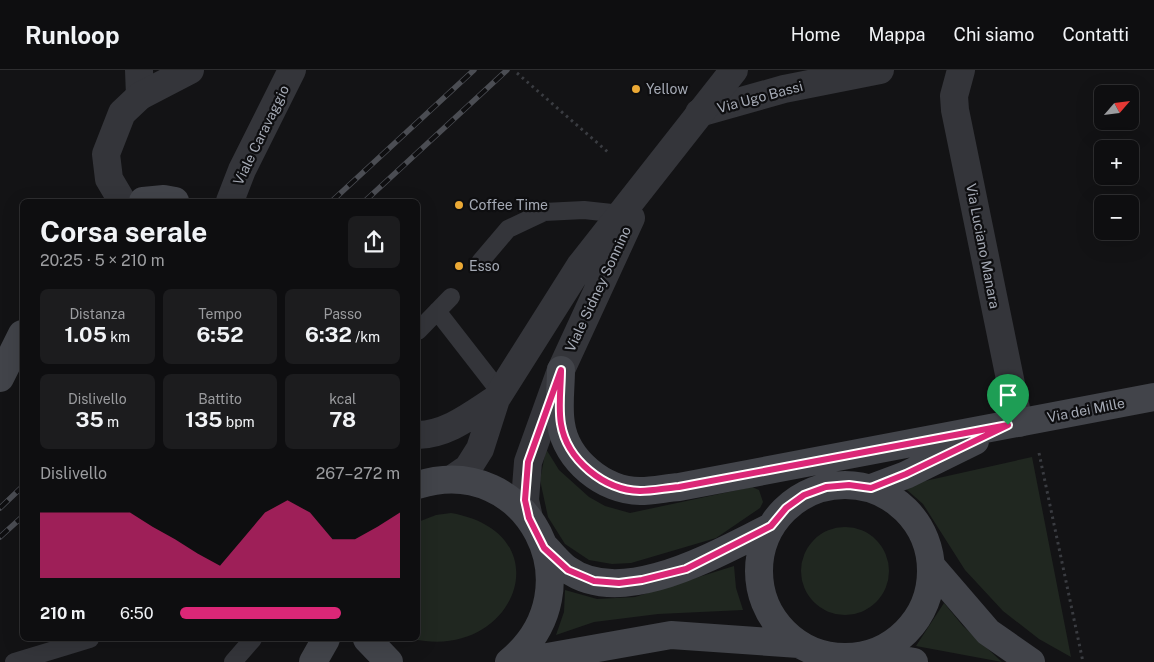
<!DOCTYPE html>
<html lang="it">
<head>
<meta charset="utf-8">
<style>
	body { margin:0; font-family:"Public Sans",sans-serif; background:#1c1c1e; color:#f1f3f6; height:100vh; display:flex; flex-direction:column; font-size:19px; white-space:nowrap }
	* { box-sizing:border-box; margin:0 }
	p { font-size:16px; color:#9b9c9f }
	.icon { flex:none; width:28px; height:28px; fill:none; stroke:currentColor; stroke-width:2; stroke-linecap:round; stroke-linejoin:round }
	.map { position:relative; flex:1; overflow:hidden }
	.drawer { position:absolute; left:20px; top:129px; width:400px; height:442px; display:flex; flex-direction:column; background:#0e0e10; border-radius:8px; box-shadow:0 5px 20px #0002,0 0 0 1px #2e2e30 }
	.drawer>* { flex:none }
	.needle { width:32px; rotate:62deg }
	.tools { position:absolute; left:1094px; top:15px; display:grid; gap:10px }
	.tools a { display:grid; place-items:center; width:45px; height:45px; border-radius:8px; background:#0e0e10; box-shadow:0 5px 20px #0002,0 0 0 1px #2e2e30; font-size:25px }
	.pin { position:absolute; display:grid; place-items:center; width:42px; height:42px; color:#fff; margin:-51px -21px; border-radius:50% 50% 50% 0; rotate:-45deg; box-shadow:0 0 5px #0007 }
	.pin .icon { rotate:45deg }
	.round { display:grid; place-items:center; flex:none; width:52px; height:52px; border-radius:8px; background:#1c1c1e }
	.summary { display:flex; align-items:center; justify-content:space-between; height:85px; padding:0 20px }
	h1 { font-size:28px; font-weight:700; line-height:38px }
	.figures { display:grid; grid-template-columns:repeat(3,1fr); gap:8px; height:85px; padding:5px 20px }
	.figures div { display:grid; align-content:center; border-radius:8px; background:#1c1c1e; text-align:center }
	.figures b { font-size:21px; font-weight:700 }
	.figures small { font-size:14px; font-weight:400 }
	.figures p { font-size:14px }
	.chart { height:140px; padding:10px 20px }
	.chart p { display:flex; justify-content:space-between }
	.chart svg { width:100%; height:90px; margin-top:5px; fill:#db2777; opacity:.7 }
	ul { padding:0 20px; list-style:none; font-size:16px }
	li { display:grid; grid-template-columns:80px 60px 1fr; align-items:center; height:38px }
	li i { height:12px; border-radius:6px; background:#db2777 }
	header { display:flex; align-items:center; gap:30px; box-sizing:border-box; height:70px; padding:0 25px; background:#0e0e10; border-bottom:1px solid #2e2e30 }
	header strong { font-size:24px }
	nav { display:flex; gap:28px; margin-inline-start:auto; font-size:18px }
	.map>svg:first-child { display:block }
	.green { fill:#202720 }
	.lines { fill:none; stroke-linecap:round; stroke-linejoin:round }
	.path { stroke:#3a3c41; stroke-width:3; stroke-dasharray:2.5 4; stroke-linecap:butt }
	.service { stroke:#34353a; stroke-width:18 }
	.minor { stroke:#34353a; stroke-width:28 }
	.tertiary { stroke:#34353a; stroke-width:28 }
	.secondary { stroke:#42444a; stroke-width:28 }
	.rail-casing { stroke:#4b4d53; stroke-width:5.5 }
	.rail { stroke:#0e0e10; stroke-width:4; stroke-dasharray:11; stroke-linecap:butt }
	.route-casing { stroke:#fff; stroke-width:10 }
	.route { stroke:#db2777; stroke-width:6 }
	.poi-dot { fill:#eba935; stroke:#0e0e10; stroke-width:2 }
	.labels { text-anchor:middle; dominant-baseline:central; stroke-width:4.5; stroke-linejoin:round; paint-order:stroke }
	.poi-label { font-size:14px; fill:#a5aab5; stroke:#0e0e10; text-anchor:start }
	.street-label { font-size:14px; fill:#a5aab5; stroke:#0e0e10 }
</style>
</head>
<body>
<header>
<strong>Runloop</strong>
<nav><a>Home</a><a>Mappa</a><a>Chi siamo</a><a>Contatti</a></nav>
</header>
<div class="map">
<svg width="1154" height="592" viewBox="0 0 1154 592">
	<rect width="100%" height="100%" fill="#131315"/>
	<path class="green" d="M 546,379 L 559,400 L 589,427 L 605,436 L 630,443 L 752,417 L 759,420 L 763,432 L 760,438 L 716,468 L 631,493 L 612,494 L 589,490 L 565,474 L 548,447 L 540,410 Z
		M 1032,387 L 1071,587 L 1039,569 L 1003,541 L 965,500 L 923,434 L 906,419 L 907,415 Z
		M 451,443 C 565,463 515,592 413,569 L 418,569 L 418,452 L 436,445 Z
		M801 501a44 44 0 1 1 88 0a44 44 0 1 1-88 0Z
		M 734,496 L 736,518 L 743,540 L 658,544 L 594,552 L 556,565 L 564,542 L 565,520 L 597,529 L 635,527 Z
		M 944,533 L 963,556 L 1002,592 L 916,576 Z"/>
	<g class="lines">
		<path class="path" d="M 517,3 L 609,83
			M 1039,383 L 1083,592"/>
		<path class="service" d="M 480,192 L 508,159 L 544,142 L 584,140 L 621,144
			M 437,241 L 500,322
			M 418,261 L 451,227
			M 14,592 L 90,569
			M 233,592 L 253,569"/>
		<path class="minor" d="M 139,0 L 140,26
			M 961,0 L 954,26 L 955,40 L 1019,353
			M 699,43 L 784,19 L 880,0"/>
		<path class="tertiary" d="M 122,131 L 109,109 L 106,84 L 122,43 L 140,26 L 190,0
			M 230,131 L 242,100 L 292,0
			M 418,365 C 448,364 471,345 496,329
			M 452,409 L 468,398 L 480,379 L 496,329 L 580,196 L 734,0
			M 529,448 L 525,430 L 528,392 L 561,300 L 631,148"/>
		<path class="secondary" d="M 143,131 L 164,129 L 175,131
			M 561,300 C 561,317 558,337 561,354 C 566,390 604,421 640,421 C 653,421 666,418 679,417 L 1154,327
			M 0,308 L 22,264
			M 418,415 C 527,381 599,519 509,592
			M759 501a86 86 0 1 1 172 0a86 86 0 1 1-172 0Z
			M 871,418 L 906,405 L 975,371
			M 545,477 C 552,484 559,493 567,499 C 623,540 719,482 771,457
			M 932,497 L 988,562 L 1031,592
			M 367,569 L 389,592
			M 870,584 L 914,592
			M 313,592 L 326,569
			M 519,592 L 671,565 L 799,574"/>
		<defs>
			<path id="rail" d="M 332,131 L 474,0
				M 365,131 L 507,0
				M 0,438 L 22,417
				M 0,467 L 22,447"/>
		</defs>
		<use href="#rail" class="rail-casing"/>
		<use href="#rail" class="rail"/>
	</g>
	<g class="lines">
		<defs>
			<path id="route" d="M 561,300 C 561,317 558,337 561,354 C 567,390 604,420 640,421 C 653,421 666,418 679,417 L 1008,355 L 906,404 L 871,418 L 849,415 L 826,417 L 804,425 L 786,438 L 771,456 L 686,499 L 642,510 L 619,513 L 594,511 L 568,500 L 544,478 L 529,448 L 525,430 L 528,392 Z"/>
		</defs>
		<use href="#route" class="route-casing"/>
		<use href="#route" class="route"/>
	</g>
	<g class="poi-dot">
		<circle cx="636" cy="19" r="5"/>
		<circle cx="459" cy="135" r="5"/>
		<circle cx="459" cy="196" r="5"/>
	</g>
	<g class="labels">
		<g class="poi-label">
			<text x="646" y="19">Yellow</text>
			<text x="469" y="135">Coffee Time</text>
			<text x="469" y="196">Esso</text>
		</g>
		<g class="street-label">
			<text transform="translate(760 27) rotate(-15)">Via Ugo Bassi</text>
			<text transform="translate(261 65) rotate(-64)">Viale Caravaggio</text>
			<text transform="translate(983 176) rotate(79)">Via Luciano Manara</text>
			<text transform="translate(598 219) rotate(-65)">Viale Sidney Sonnino</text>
			<text transform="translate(1086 340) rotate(-11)">Via dei Mille</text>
		</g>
	</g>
</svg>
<div class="tools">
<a><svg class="needle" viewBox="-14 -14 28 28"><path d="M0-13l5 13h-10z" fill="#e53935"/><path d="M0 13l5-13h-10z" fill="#9b9c9f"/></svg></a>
<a>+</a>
<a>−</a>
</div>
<div class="pin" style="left:1008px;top:355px;background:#1e9e55"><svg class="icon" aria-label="arrive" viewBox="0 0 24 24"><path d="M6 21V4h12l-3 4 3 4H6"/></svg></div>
<section class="drawer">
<div class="summary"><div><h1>Corsa serale</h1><p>20:25 · 5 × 210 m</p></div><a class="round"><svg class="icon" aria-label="share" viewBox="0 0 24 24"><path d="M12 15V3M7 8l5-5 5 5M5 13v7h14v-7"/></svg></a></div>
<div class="figures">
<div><p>Distanza</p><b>1.05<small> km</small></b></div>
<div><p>Tempo</p><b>6:52</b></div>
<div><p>Passo</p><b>6:32<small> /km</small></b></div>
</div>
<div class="figures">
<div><p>Dislivello</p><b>35<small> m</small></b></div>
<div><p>Battito</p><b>135<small> bpm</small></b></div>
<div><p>kcal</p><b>78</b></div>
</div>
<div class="chart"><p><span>Dislivello</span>267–272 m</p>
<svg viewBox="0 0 160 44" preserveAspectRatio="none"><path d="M0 44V12L10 12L20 12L30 12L40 12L50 19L60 25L70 32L80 38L90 25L100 12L110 6L120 12L130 25L140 25L150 19L160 12V44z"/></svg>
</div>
<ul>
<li><b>210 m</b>6:50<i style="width:73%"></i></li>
</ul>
</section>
</div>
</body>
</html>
